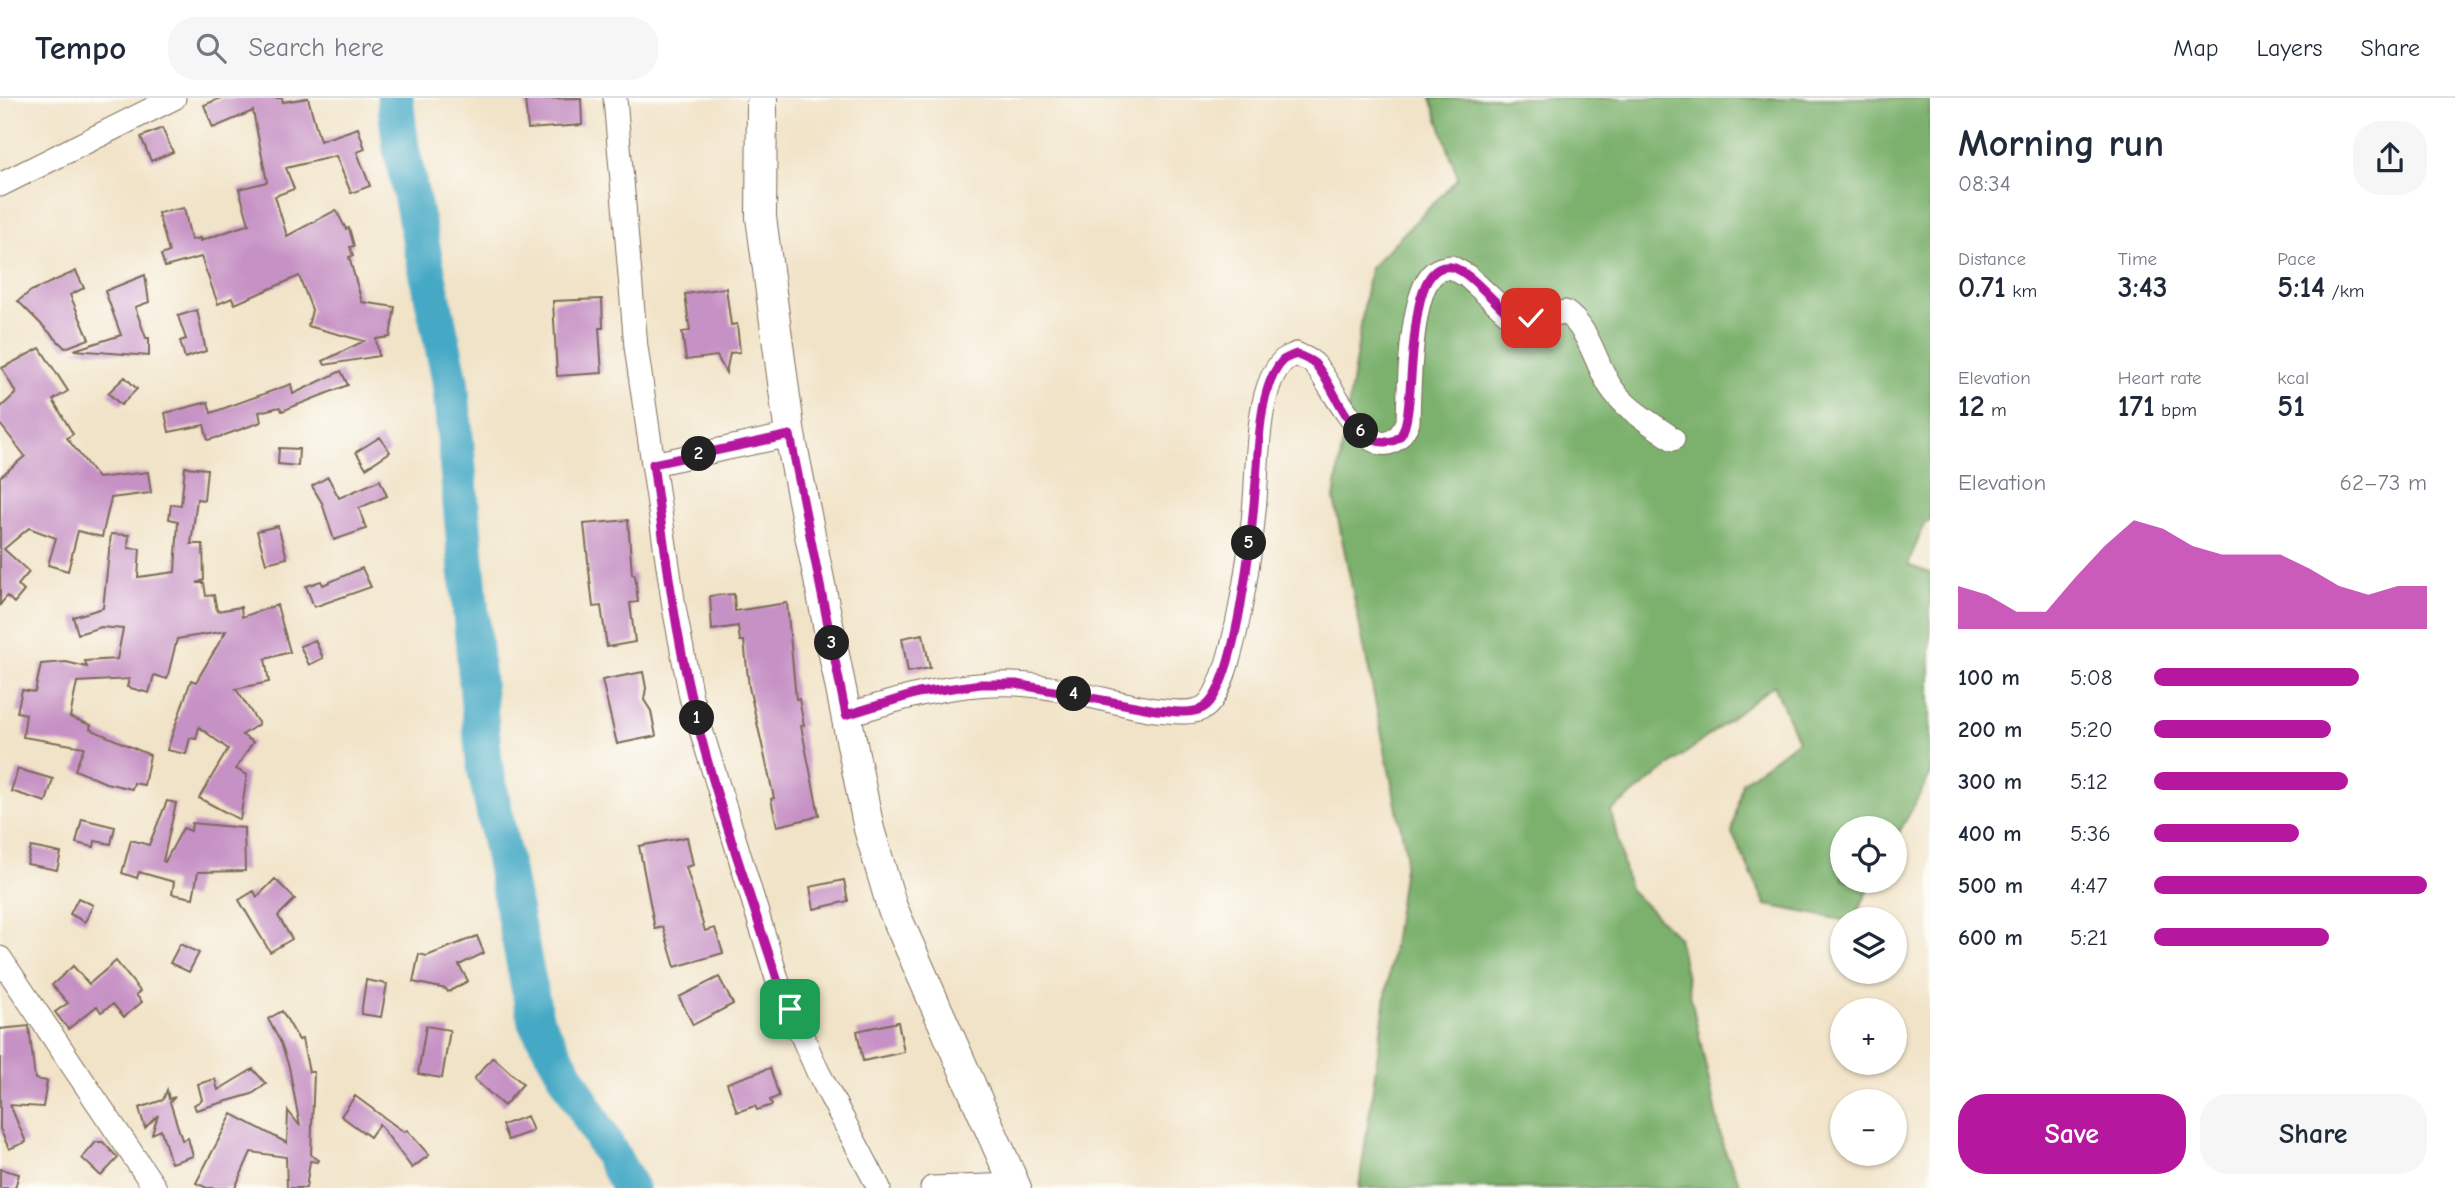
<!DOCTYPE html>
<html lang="en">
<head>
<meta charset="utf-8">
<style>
	body { margin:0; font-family:"Comic Neue",sans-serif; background:#f6f6f7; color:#1f2937; height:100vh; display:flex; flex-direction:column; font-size:26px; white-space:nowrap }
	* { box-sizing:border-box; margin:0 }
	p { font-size:23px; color:#747a83 }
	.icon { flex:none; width:38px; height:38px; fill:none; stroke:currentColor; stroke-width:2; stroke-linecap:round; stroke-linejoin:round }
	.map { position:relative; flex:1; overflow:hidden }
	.side { display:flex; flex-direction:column; background:#fff; width:525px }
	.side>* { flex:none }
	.fabs { position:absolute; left:1830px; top:718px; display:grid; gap:14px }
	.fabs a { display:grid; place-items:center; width:77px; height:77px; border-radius:50%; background:#fff; box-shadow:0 2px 5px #0004; font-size:35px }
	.pin { position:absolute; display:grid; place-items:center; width:60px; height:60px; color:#fff; margin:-30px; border-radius:14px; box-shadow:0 4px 10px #0006 }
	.km { position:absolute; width:35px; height:35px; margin:-18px; border-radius:50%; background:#222; color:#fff; font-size:19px; line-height:35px; text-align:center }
	.round { display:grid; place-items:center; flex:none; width:74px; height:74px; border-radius:28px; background:#f6f6f7 }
	.summary { display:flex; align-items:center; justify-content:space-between; height:119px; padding:0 28px }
	h1 { font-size:38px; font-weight:700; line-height:52px }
	.figures { display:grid; grid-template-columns:repeat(3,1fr); gap:10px; height:119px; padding:7px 28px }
	.figures div { display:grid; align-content:center }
	.figures b { font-size:30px; font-weight:700 }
	.figures small { font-size:19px; font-weight:400 }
	.figures p { font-size:19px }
	.chart { height:196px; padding:14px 28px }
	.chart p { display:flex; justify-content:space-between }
	.chart svg { width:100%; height:126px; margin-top:7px; fill:#b5179e; opacity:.7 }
	.button { display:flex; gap:14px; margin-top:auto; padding:14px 28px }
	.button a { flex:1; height:80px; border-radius:28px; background:#b5179e; color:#fff; font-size:28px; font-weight:700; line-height:80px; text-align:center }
	.button a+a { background:#f6f6f7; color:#1f2937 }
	ul { padding:0 28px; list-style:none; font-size:23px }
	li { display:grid; grid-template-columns:112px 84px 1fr; align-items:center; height:52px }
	li i { height:18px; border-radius:9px; background:#b5179e }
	header { display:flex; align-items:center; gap:42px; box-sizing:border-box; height:98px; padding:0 35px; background:#fff; border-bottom:2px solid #e0e1e3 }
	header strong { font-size:33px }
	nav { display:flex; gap:38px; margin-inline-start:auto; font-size:24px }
	.search { width:490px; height:63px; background:#f6f6f7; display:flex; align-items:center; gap:18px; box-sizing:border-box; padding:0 24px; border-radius:28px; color:#747a83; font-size:26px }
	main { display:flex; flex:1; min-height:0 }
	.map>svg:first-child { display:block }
	.forest { fill:#7cb16d; stroke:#5c6e46; stroke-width:2 }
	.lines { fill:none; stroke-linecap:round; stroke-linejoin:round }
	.river { stroke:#45a9c5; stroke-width:37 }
	.building { fill:#c691c4 }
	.minor-casing { stroke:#7b6b59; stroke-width:25 }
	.tertiary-casing { stroke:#7b6b59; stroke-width:32 }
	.minor { stroke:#fff; stroke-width:23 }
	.tertiary { stroke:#fff; stroke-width:30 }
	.route-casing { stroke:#fff; stroke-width:14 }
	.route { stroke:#b5179e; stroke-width:9 }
</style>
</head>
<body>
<header>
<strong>Tempo</strong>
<div class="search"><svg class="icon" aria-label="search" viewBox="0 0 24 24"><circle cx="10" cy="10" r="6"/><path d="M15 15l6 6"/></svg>Search here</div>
<nav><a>Map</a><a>Layers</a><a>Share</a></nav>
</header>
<main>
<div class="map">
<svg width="1930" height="1090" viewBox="0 0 1930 1090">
	<rect width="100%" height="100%" fill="#fdfcf7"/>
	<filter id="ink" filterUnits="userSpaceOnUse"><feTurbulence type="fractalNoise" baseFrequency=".0143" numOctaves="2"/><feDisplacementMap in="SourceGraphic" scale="14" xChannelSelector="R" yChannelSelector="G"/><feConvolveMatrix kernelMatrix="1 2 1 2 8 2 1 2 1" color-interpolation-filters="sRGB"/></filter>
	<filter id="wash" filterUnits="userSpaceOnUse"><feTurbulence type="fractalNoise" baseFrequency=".00686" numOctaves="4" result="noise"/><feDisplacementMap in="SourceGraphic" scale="28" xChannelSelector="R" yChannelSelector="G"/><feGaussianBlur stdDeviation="1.57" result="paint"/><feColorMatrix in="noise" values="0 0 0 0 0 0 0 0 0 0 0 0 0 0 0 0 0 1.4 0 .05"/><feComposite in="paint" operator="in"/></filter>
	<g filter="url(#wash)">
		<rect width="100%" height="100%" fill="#f1e3c7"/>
		<path class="forest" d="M 1431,0 L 1930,0 L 1930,423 L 1924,426 L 1908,467 L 1930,475 L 1930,677 L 1895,742 L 1895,730 L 1843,730 L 1843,782 L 1874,782 L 1853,821 L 1843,822 L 1766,807 L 1732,735 L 1742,684 L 1798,643 L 1774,587 L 1611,713 L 1629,791 L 1678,839 L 1723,1049 L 1742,1090 L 1359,1090 L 1406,755 L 1334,401 L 1370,170 L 1458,80 Z"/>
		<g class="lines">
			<path class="river" d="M 395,0 L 401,50 L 450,282 L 484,663 L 536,924 L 630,1090"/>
		</g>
		<g id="blocks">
			<path class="building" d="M 221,0 L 282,0 L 283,4 L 308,0 L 320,43 L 358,30 L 365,51 L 357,54 L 370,88 L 351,95 L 336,58 L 286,70 L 294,91 L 275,98 L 287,138 L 336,112 L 346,131 L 349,130 L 354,148 L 350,149 L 353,158 L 349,159 L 362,204 L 395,209 L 390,239 L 376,241 L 379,258 L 325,267 L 323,263 L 364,243 L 308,228 L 312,212 L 299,178 L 235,206 L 232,200 L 218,206 L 201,159 L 165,169 L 161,157 L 169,154 L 158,115 L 184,110 L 191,142 L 200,140 L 200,143 L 249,126 L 239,91 L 267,84 L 253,13 L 213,30 L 204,7 Z
				M 581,0 L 582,27 L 528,31 L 525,1 Z
				M 162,30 L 173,54 L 151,63 L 141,39 Z
				M 76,173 L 84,190 L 70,197 L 89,241 L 65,250 L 18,203 L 31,193 Z
				M 145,177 L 149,204 L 135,209 L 146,240 L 149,240 L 149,258 L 74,252 L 121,237 L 105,193 Z
				M 726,190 L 731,227 L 737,226 L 740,254 L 730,255 L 726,275 L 717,258 L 686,262 L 682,234 L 690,233 L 685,196 Z
				M 602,201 L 603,230 L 599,230 L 602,275 L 557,278 L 553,203 Z
				M 197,212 L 206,253 L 185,260 L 180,243 L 186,241 L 178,218 Z
				M 40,250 L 68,293 L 53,302 L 73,336 L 67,340 L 98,380 L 148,374 L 151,395 L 111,400 L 102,439 L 78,433 L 68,473 L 48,467 L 56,440 L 29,430 L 4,451 L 29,474 L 18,487 L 24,493 L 14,505 L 7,498 L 0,507 L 0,379 L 25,358 L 0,326 L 0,310 L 16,295 L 2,270 Z
				M 341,273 L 348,287 L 282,313 L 280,309 L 259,314 L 261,324 L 222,338 L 208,342 L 204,327 L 169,334 L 165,315 L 208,304 L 211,315 L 291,286 L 293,296 Z
				M 125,279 L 137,291 L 121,307 L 108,295 Z
				M 380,339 L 390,354 L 366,370 L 356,354 Z
				M 279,350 L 299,351 L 298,368 L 278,366 Z
				M 185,369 L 207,371 L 204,402 L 197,401 L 191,446 L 203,446 L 204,482 L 197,485 L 204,485 L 206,498 L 214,497 L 217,513 L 241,509 L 242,519 L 277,507 L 290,554 L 265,561 L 269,584 L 236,591 L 259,626 L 242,637 L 253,644 L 236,671 L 247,677 L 240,722 L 199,700 L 228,651 L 199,629 L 196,641 L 190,640 L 186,656 L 167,652 L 191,582 L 196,584 L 226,533 L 177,541 L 167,581 L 154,577 L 149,595 L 127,589 L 129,581 L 77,584 L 70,619 L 91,627 L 90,631 L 150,657 L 144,687 L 134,685 L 132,691 L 106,685 L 75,672 L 84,649 L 23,639 L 26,616 L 17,614 L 22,592 L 35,594 L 41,566 L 66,564 L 87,569 L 85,563 L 117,561 L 123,531 L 101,529 L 78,536 L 73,519 L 103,510 L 111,436 L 129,437 L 128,450 L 140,451 L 138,479 L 175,474 L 178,423 L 169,421 L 171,406 L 181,407 Z
				M 328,379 L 339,400 L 380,382 L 387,398 L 359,410 L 366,431 L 334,442 L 322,405 L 312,388 Z
				M 628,422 L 632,476 L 635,477 L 638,504 L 630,505 L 635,544 L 607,549 L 601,508 L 593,509 L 584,426 Z
				M 278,428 L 287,460 L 266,465 L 257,433 Z
				M 362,470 L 371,489 L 314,509 L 306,488 L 321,483 L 323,487 Z
				M 734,496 L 735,513 L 787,505 L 796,601 L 799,601 L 804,627 L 801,628 L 819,717 L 812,720 L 777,728 L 771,701 L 774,700 L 749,589 L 744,543 L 740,543 L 738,528 L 712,532 L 710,498 Z
				M 923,536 L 930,570 L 908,574 L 902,540 Z
				M 315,542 L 323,560 L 309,567 L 300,548 Z
				M 643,574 L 646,590 L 644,602 L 651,613 L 656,638 L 617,646 L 602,582 Z
				M 18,671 L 53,681 L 46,704 L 11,693 Z
				M 167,703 L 176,705 L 163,763 L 165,764 L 183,730 L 191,733 L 192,725 L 244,730 L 245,773 L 198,774 L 193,800 L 172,796 L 174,784 L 139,774 L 137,780 L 122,775 L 131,742 L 149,747 Z
				M 82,721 L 115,729 L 111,746 L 95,743 L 94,749 L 76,745 Z
				M 687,739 L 693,767 L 686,769 L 705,833 L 715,830 L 723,855 L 675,869 L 663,829 L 655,831 L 639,748 Z
				M 31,749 L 61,755 L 57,772 L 27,766 Z
				M 275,781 L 295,801 L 278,818 L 292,841 L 270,854 L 239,802 L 254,793 L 257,799 Z
				M 844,782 L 848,803 L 814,811 L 810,789 Z
				M 78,800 L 93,807 L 85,824 L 70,816 Z
				M 477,838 L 484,855 L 459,867 L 468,883 L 448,894 L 446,891 L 413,884 L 419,856 L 427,858 Z
				M 180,846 L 199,855 L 189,874 L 170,865 Z
				M 116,863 L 140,893 L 136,897 L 142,904 L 124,919 L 113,906 L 101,914 L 97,908 L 68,931 L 55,914 L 68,905 L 52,887 L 73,868 L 89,886 Z
				M 719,879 L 733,906 L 693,927 L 679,899 Z
				M 366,882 L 387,886 L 381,919 L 361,916 Z
				M 282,913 L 299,942 L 302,941 L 309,974 L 314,974 L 311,1057 L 319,1062 L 318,1064 L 310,1063 L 306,1090 L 287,1090 L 286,1059 L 251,1054 L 235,1090 L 207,1090 L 196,1085 L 232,1016 L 287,1045 L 288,1013 L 300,1028 L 289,969 L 281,945 L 268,921 Z
				M 898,924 L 904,954 L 863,963 L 857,933 Z
				M 29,928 L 35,981 L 47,983 L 43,1009 L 10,1007 L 26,1044 L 9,1051 L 0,1031 L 0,931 Z
				M 426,928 L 450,932 L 442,980 L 418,976 Z
				M 493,959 L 523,986 L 504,1008 L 474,981 Z
				M 770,970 L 779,998 L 770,1002 L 772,1007 L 757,1012 L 755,1008 L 737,1014 L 727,985 Z
				M 253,971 L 266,986 L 252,996 L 196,1012 L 194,1007 L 202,1002 L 198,986 L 215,981 L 218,992 Z
				M 167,992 L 169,1001 L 175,999 L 170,1004 L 182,1042 L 188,1040 L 193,1058 L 171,1065 L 161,1032 L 152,1036 L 158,1017 L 145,1030 L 139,1010 L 163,1002 Z
				M 355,998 L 404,1034 L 407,1032 L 429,1057 L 412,1070 L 379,1026 L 370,1039 L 341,1018 Z
				M 527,1018 L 533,1033 L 508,1042 L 502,1027 Z
				M 96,1044 L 103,1044 L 118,1060 L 101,1078 L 82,1060 Z
				M 0,1071 L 19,1076 L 15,1090 L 0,1090 Z"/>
		</g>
	</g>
	<g filter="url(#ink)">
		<use href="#blocks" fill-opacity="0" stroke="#7b6b59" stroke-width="2"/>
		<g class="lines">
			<defs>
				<path id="minor" d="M 615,0 L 636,249 L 674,509 L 691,599 L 778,884 L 818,974 L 879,1090
					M 0,87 L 174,0
					M 653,366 L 790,337
					M 846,617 C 902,600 955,584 1014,586 C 1056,587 1112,605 1155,612 C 1170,613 1190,617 1203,610 C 1234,594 1252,440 1255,402 C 1258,366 1256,290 1283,263 C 1286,260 1293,258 1296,256 C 1302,259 1311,262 1315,267 C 1333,287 1377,389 1408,324 C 1409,291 1410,202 1431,178 C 1436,171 1444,170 1451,169 L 1467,178 L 1516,223 L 1565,214 C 1590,231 1594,263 1610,288 C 1625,311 1651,325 1673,341
					M 0,860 L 155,1090
					M 932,1090 L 1015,1087"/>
				<path id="tertiary" d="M 762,0 L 761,119 L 790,337 L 869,731 L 892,809 L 1016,1090"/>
			</defs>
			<use href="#minor" class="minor-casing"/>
			<use href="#tertiary" class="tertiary-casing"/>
			<use href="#minor" class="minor"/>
			<use href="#tertiary" class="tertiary"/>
		</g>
	</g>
	<g class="lines" filter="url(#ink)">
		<defs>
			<path id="route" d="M 790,911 L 778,884 C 748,790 713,695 691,598 C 673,522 664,443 653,366 L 790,337 L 846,617 L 918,595 L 981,586 L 1016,586 L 1156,612 C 1170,613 1190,617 1203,610 C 1236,592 1252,433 1255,394 C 1259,359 1257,290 1282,263 C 1285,260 1292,258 1296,256 C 1302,259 1311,262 1315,266 C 1335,288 1343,328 1372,341 C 1382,346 1395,345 1401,337 C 1419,314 1401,161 1451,169 C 1470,172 1499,211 1516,223 L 1531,220"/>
		</defs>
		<use href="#route" class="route-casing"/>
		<use href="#route" class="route"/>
	</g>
</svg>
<div class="fabs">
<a><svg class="icon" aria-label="locate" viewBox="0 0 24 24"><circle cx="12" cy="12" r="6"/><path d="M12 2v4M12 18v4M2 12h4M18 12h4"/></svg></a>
<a><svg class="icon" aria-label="layers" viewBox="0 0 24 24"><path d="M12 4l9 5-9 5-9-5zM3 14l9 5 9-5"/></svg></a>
<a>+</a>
<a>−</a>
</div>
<div class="pin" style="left:790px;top:911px;background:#1e9e55"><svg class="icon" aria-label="arrive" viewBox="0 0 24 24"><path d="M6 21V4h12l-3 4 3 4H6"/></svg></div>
<div class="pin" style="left:1531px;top:220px;background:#d93025"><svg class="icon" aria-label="check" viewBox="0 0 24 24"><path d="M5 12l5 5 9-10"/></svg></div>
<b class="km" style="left:697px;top:620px">1</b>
<b class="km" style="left:699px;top:356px">2</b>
<b class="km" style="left:832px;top:545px">3</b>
<b class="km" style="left:1074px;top:596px">4</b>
<b class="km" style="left:1249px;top:445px">5</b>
<b class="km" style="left:1361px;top:333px">6</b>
</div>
<section class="side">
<div class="summary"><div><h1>Morning run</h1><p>08:34</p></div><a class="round"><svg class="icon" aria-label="share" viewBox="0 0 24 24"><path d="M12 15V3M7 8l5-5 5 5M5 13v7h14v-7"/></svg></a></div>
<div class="figures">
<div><p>Distance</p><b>0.71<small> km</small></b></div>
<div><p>Time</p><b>3:43</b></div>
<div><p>Pace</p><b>5:14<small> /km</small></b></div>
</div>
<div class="figures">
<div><p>Elevation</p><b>12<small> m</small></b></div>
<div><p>Heart rate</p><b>171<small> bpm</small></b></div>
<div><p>kcal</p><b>51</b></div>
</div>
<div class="chart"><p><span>Elevation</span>62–73 m</p>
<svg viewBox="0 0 160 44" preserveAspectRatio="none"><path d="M0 44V29L10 32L20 38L30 38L40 26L50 15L60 6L70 9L80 15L90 18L100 18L110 18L120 23L130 29L140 32L150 29L160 29V44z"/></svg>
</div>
<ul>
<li><b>100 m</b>5:08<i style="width:75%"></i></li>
<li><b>200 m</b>5:20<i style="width:65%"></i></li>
<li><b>300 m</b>5:12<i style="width:71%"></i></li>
<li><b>400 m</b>5:36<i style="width:53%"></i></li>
<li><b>500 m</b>4:47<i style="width:100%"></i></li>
<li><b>600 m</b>5:21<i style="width:64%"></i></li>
</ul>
<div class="button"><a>Save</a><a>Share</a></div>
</section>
</main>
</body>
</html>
